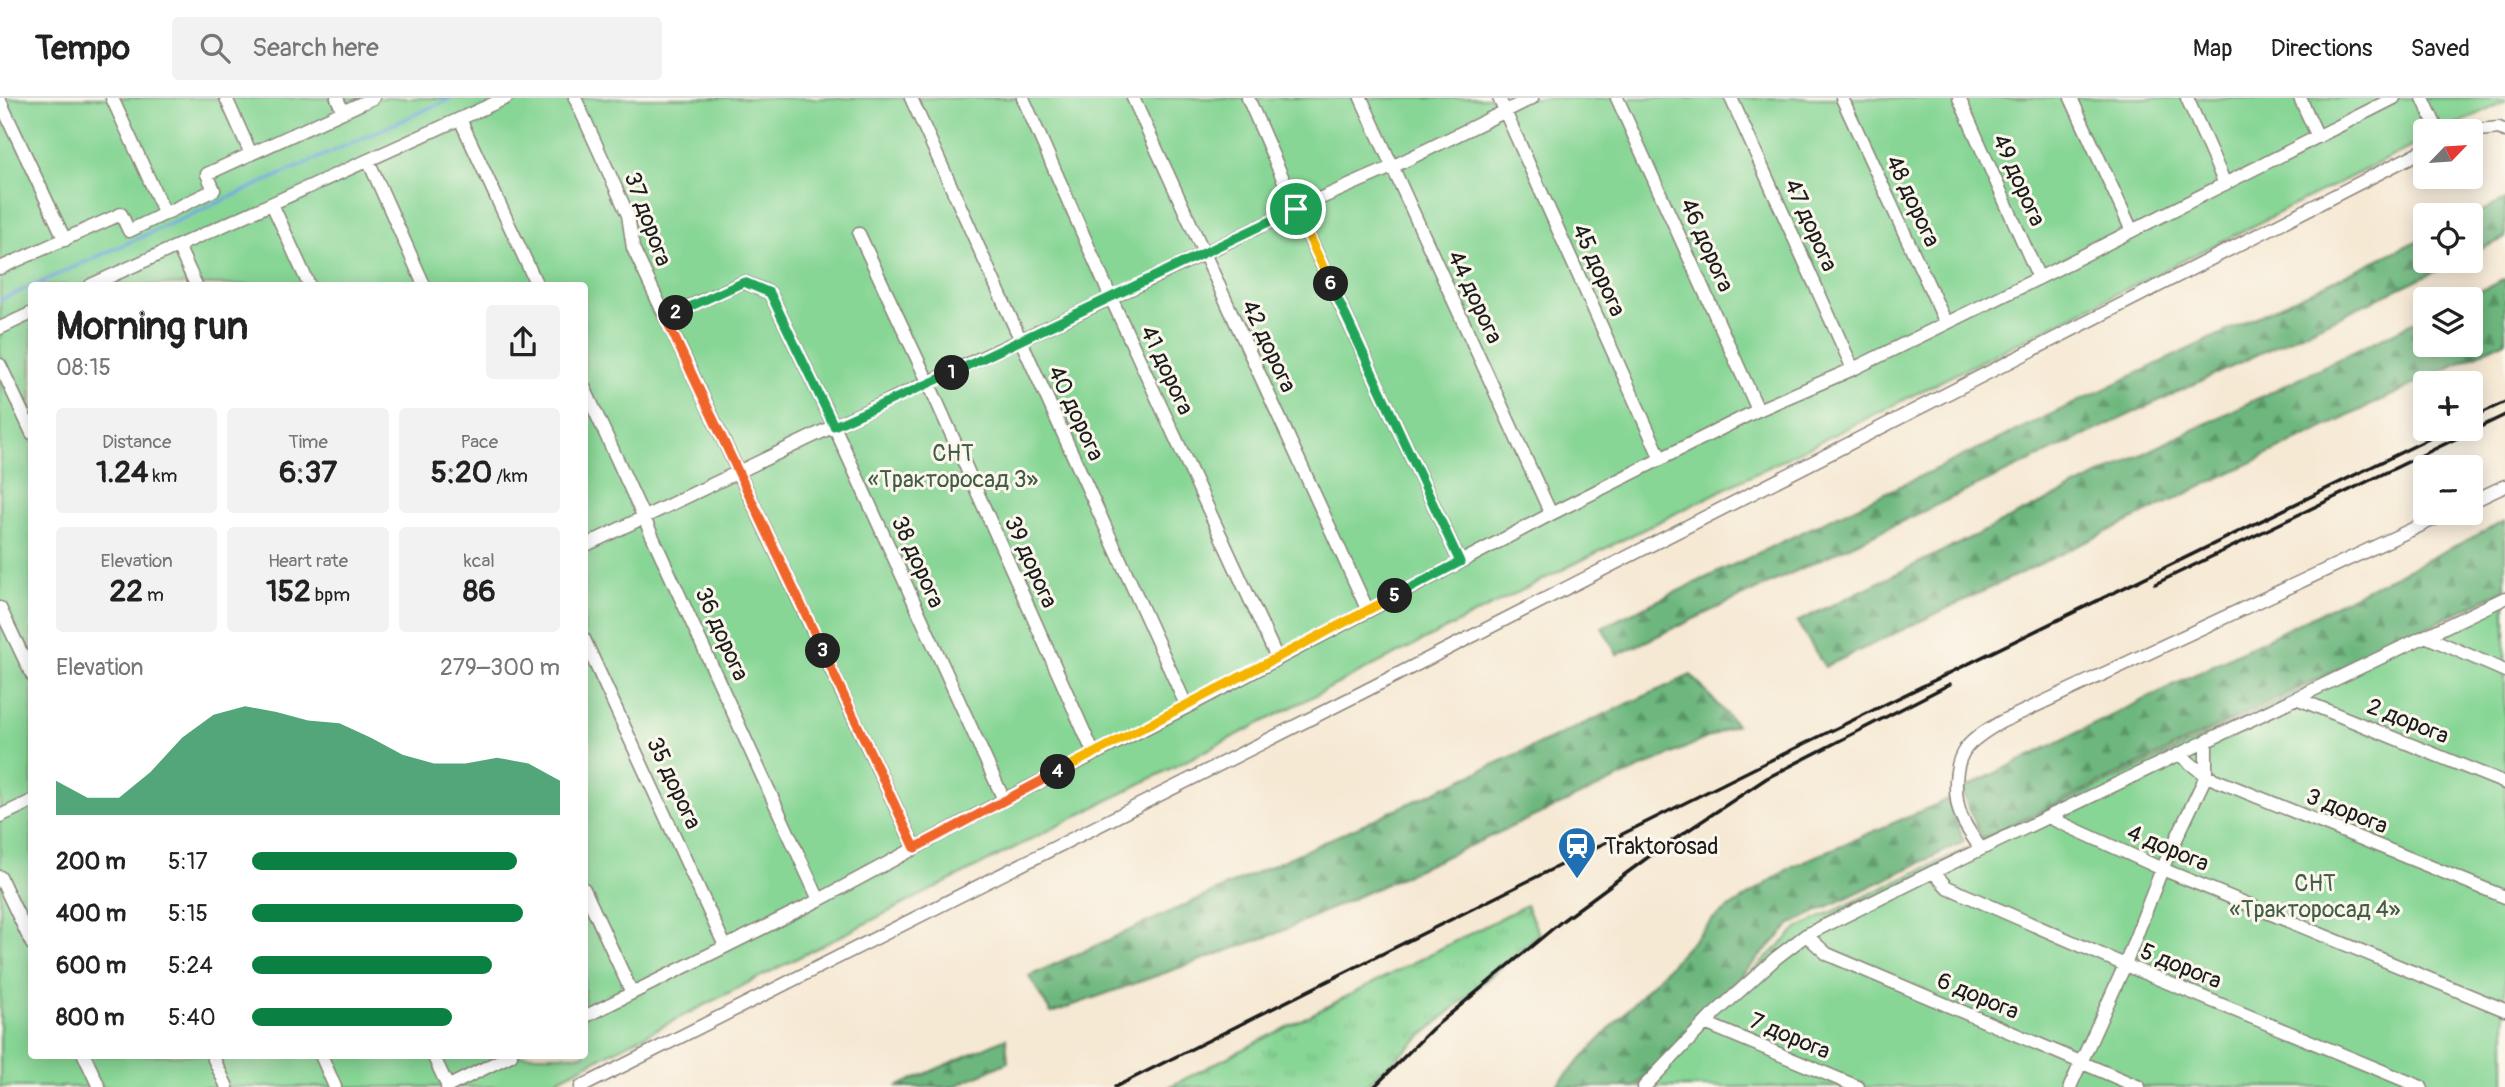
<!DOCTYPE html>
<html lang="en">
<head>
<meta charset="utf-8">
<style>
	body { margin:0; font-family:Pangolin,sans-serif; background:#f2f2f2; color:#222; height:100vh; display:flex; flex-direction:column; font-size:26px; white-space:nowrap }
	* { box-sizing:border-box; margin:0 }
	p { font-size:23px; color:#767676 }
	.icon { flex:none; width:38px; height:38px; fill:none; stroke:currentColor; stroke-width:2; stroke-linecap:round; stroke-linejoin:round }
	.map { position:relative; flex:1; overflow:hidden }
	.drawer { position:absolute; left:28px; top:184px; width:560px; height:777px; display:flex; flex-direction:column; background:#fff; border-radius:7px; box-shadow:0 4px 18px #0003 }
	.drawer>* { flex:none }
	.needle { width:46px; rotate:65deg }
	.tools { position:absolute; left:2413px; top:21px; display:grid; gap:14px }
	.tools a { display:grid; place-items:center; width:70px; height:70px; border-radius:7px; background:#fff; box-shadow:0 4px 18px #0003; font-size:35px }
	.pin { position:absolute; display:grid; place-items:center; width:60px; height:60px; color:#fff; margin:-30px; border:4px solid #fff; border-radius:50%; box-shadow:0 2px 7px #0007 }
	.km { position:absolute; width:35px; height:35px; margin:-18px; border-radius:50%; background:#222; color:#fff; font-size:19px; line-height:35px; text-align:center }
	.round { display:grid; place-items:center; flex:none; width:74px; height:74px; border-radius:7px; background:#f2f2f2 }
	.head { display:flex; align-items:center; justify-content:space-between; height:119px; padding:0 28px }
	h1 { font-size:38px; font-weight:700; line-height:52px }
	.metrics { display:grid; grid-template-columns:repeat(3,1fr); gap:10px; height:119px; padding:7px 28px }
	.metrics div { display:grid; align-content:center; border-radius:7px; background:#f2f2f2; text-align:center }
	.metrics b { font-size:30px; font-weight:700 }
	.metrics small { font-size:19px; font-weight:400 }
	.metrics p { font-size:19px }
	.chart { height:196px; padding:14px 28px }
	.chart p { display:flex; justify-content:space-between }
	.chart svg { width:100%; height:126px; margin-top:7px; fill:#0b8043; opacity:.7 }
	ul { padding:0 28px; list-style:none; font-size:23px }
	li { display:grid; grid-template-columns:112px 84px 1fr; align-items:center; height:52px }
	li i { height:18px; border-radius:9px; background:#0b8043 }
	header { display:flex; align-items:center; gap:42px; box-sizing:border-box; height:98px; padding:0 35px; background:#fff; border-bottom:2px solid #e0e0e0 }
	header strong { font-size:33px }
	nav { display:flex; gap:38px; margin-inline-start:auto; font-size:24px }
	.search { width:490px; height:63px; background:#f2f2f2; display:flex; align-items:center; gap:18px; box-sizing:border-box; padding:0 24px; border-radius:7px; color:#767676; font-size:26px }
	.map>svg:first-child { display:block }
	.grass { fill:url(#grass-tufts); stroke:#527958; stroke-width:2 }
	.forest { fill:url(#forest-firs); stroke:#446a4d; stroke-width:2 }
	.green { fill:#87d695; stroke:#527958; stroke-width:2; fill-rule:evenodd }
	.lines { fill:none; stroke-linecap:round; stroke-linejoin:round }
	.stream { stroke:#73a6df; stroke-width:3.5 }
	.minor-casing { stroke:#898278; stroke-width:15 }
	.minor { stroke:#fff; stroke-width:12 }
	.rail { stroke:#1c1c1c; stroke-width:3.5 }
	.split-1-casing { stroke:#fff; stroke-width:14 }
	.split-2-casing { stroke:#fff; stroke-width:14 }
	.split-3-casing { stroke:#fff; stroke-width:14 }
	.split-4-casing { stroke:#fff; stroke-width:14 }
	.split-5-casing { stroke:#fff; stroke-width:14 }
	.split-6-casing { stroke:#fff; stroke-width:14 }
	.split-7-casing { stroke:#fff; stroke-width:14 }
	.split-1 { stroke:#22a559; stroke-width:9 }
	.split-2 { stroke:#22a559; stroke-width:9 }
	.split-3 { stroke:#f0652b; stroke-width:9 }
	.split-4 { stroke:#f0652b; stroke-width:9 }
	.split-5 { stroke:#f5b400; stroke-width:9 }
	.split-6 { stroke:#22a559; stroke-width:9 }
	.split-7 { stroke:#f5b400; stroke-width:9 }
	.labels { text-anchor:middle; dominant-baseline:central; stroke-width:6; stroke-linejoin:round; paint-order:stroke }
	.street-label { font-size:23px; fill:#1c1c1c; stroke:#fbf7ec }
	.park-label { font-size:23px; fill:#415d46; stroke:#fbf7ec }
	.poi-label { font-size:23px; fill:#1c1c1c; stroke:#fbf7ec; text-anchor:start }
</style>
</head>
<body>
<header>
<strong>Tempo</strong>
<div class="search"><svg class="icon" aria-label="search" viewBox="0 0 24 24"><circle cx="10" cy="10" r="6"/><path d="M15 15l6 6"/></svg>Search here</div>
<nav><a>Map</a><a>Directions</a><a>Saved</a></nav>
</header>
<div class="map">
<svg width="2505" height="989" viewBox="0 0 2505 989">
	<defs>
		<pattern id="grass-tufts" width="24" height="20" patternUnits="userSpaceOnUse" patternTransform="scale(1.75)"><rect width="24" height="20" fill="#87d695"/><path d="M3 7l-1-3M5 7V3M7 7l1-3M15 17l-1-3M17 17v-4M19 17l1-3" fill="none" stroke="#74b780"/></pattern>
		<pattern id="forest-firs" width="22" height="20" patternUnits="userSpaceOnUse" patternTransform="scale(1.75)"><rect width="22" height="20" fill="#6db77e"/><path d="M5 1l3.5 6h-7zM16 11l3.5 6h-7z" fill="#599466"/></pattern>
	</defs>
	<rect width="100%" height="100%" fill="#fbf7ec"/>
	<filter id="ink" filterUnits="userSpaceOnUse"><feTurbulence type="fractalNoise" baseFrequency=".0143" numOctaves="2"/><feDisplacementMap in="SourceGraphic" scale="14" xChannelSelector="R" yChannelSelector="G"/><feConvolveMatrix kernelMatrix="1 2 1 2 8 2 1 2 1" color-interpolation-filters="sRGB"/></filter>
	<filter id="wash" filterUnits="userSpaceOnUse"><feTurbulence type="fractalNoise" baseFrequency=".00686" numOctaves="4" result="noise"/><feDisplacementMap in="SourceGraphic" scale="28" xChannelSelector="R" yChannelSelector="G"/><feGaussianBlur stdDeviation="1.57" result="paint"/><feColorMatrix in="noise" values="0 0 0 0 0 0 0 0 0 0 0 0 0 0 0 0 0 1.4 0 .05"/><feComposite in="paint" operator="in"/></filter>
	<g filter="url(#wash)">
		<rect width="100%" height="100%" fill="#f6e9d4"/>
		<path class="grass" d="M 1526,807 L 1539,836 L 1363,989 L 1169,989 Z"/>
		<path class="forest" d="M 2505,102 L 2505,140 L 2471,156 L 2471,118 Z
			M 2425,139 L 2426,163 L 2457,163 L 1617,557 L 1602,529 Z
			M 2505,181 L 2505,243 L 1825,569 L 1797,524 L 2425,219 L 2426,247 L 2471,247 L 2471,201 L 2462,201 Z
			M 2505,423 L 2505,492 L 1982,741 L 1961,692 Z
			M 1691,577 L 1736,627 L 1275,836 L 1051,915 L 1029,878 Z
			M 1949,701 L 1964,744 L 1791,826 L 1635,989 L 1555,989 L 1714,820 L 1793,768 Z
			M 1006,940 L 1008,964 L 953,989 L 896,989 Z"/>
		<path class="green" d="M 0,0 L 2505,0 L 2505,3 L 2443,33 L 2426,33 L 2425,42 L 1564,471 L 543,989 L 0,989 ZM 32,187 L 584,187 L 584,957 L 32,957 Z
			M 2505,497 L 2505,989 L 1639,989 L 1710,914 L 1798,830 Z"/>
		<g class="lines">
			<path class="stream" d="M 34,187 L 452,0
				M 0,202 L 32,188"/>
		</g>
	</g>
	<g filter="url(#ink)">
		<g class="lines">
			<defs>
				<path id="minor" d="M 112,0 L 165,116
					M 226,0 L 251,56
					M 337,0 L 343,14
					M 575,0 L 628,117 L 633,150 L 915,750
					M 911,0 L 1187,609
					M 1023,0 L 1111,200 L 1277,560
					M 1133,0 L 1368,513
					M 1248,0 L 1296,111 L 1460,464
					M 1361,0 L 1551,416
					M 1499,0 L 1661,361
					M 1617,0 L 1758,312
					M 1731,0 L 1853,271
					M 1842,0 L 1946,225
					M 1959,0 L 2039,180
					M 2071,0 L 2132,133
					M 2187,0 L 2225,86
					M 2300,0 L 2318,39
					M 2423,0 L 2438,33
					M 0,3 L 65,142
					M 460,21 L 537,187
					M 2468,33 L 2499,30 L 2505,33
					M 368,62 L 424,187
					M 272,106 L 309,187
					M 859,136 L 929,286 L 1094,656
					M 178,148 L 196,187
					M 0,170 L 121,116 L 129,133 L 214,92 L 207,76 L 373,0
					M 91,187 L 506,0
					M 665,219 L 744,184 L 770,195 L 834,328 L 1004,702
					M 0,230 L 32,215
					M 0,267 L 32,335
					M 584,289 L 819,802
					M 2471,404 L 2505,388
					M 584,448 L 834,328 L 1111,200 L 1296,111 L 1392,69 L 1532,0
					M 0,510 L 32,577
					M 2425,538 L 2505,573
					M 584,541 L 725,848
					M 2296,600 L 2505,685
					M 2179,656 L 2206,678 L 2505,799
					M 0,718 L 32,703
					M 2048,719 L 2162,771 L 2505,912
					M 1981,751 C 1974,741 1966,730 1961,718 C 1954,699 1953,667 1966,650 C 1975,639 1989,631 2001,624 L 2447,415
					M 1933,774 L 1947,789 L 2125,867 L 2421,989
					M 0,779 L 32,846
					M 584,791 L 632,895
					M 1806,837 L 1827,856 L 2139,989
					M 584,919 L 819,802 L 1004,702 L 1187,609 L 1551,416 L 1758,312 L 1853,271 L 2039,180 L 2394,0
					M 1705,925 L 1858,989
					M 84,957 L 99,989
					M 212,957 L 227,989
					M 321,957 L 335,989
					M 433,957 L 448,989
					M 447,989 L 511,957
					M 581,989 L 1361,595 L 2426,51
					M 1644,989 L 1711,919 L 1776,860 L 1806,837 L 1933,774 L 2505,500
					M 2070,989 L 2125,867 L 2162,771 L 2206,678 L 2206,643"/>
			</defs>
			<use href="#minor" class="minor-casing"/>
			<use href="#minor" class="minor"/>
			<path class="rail" d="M 2471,320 L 2505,304
				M 2155,486 L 2505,317
				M 1115,989 L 1763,666 L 2449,331
				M 1374,989 L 1432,931 L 1562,823 L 1651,757 L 1767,680 L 1950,586"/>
		</g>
	</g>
	<g class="lines" filter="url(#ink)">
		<defs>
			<path id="split-1" d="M 952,275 L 1296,111"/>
			<path id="split-2" d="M 676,215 L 744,184 L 770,195 L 834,328 L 952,275"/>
			<path id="split-3" d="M 676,215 L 665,219 L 823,553"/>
			<path id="split-4" d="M 823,553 L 915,750 L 1058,674"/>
			<path id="split-5" d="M 1058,674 L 1395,498"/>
			<path id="split-6" d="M 1331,186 L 1460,464 L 1395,498"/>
			<path id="split-7" d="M 1296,111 L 1331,186"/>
		</defs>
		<use href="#split-1" class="split-1-casing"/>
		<use href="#split-2" class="split-2-casing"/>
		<use href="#split-3" class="split-3-casing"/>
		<use href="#split-4" class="split-4-casing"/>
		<use href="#split-5" class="split-5-casing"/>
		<use href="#split-6" class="split-6-casing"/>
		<use href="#split-7" class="split-7-casing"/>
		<use href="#split-1" class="split-1"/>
		<use href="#split-2" class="split-2"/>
		<use href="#split-3" class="split-3"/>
		<use href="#split-4" class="split-4"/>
		<use href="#split-5" class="split-5"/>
		<use href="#split-6" class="split-6"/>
		<use href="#split-7" class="split-7"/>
	</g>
	<defs>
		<symbol id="station-pin" viewBox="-11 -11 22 30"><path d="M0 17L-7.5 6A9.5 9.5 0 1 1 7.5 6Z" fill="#1f6fb2" stroke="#fbf7ec"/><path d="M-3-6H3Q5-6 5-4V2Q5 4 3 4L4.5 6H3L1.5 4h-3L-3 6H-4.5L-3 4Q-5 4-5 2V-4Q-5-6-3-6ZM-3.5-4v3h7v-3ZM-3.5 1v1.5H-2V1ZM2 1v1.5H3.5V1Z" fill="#fff"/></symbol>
	</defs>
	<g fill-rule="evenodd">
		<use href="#station-pin" x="1555" y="726" width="44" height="60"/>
	</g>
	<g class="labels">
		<g class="street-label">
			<text transform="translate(2019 82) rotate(66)">49 дорога</text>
			<text transform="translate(1913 103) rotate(65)">48 дорога</text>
			<text transform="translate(648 121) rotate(70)">37 дорога</text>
			<text transform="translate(1811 127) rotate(66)">47 дорога</text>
			<text transform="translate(1707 147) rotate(66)">46 дорога</text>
			<text transform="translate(1599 172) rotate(66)">45 дорога</text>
			<text transform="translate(1475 199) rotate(65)">44 дорога</text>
			<text transform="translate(1269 248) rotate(65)">42 дорога</text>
			<text transform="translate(1167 272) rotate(65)">41 дорога</text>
			<text transform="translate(1076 315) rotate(65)">40 дорога</text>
			<text transform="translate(918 464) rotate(66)">38 дорога</text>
			<text transform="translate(1031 464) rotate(66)">39 дорога</text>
			<text transform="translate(722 536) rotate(66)">36 дорога</text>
			<text transform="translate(2408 623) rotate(22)">2 дорога</text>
			<text transform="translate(674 685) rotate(65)">35 дорога</text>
			<text transform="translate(2347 713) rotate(22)">3 дорога</text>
			<text transform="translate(2168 750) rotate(23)">4 дорога</text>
			<text transform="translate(2181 868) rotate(22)">5 дорога</text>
			<text transform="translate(1978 898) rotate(23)">6 дорога</text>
			<text transform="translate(1790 938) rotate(23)">7 дорога</text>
		</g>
		<g class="park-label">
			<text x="953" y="355">СНТ<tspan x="953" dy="26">«Тракторосад 3»</tspan></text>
			<text x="2315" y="785">СНТ<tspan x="2315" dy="26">«Тракторосад 4»</tspan></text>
		</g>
		<g class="poi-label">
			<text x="1604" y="748">Traktorosad</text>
		</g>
	</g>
</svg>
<div class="tools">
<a><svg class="needle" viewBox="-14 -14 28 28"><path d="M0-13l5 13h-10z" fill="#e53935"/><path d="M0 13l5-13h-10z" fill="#767676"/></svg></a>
<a><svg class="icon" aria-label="locate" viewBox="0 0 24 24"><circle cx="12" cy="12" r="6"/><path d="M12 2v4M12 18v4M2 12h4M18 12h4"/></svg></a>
<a><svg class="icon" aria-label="layers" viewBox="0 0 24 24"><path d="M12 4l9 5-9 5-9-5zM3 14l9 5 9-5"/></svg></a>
<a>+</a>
<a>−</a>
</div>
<div class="pin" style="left:1296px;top:111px;background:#1e9e55"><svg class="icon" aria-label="arrive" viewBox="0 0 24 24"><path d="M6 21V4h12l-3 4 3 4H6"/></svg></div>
<b class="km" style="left:952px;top:275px">1</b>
<b class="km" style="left:676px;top:215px">2</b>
<b class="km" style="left:823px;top:553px">3</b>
<b class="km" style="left:1058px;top:674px">4</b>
<b class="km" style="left:1395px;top:498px">5</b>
<b class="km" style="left:1331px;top:186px">6</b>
<section class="drawer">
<div class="head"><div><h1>Morning run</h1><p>08:15</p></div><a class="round"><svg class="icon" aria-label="share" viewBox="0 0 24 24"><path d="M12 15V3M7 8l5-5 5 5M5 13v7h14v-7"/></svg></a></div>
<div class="metrics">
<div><p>Distance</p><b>1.24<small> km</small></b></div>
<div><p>Time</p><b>6:37</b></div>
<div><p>Pace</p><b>5:20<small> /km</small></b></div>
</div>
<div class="metrics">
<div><p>Elevation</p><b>22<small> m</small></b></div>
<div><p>Heart rate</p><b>152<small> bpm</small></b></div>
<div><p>kcal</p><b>86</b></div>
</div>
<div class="chart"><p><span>Elevation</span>279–300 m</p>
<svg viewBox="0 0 160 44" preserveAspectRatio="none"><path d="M0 44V32L10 38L20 38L30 29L40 17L50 9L60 6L70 8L80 11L90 12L100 17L110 23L120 26L130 26L140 24L150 26L160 32V44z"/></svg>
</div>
<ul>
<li><b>200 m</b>5:17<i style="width:86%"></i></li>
<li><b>400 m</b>5:15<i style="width:88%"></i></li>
<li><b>600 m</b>5:24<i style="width:78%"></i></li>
<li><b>800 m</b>5:40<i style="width:65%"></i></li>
</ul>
</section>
</div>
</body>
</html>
